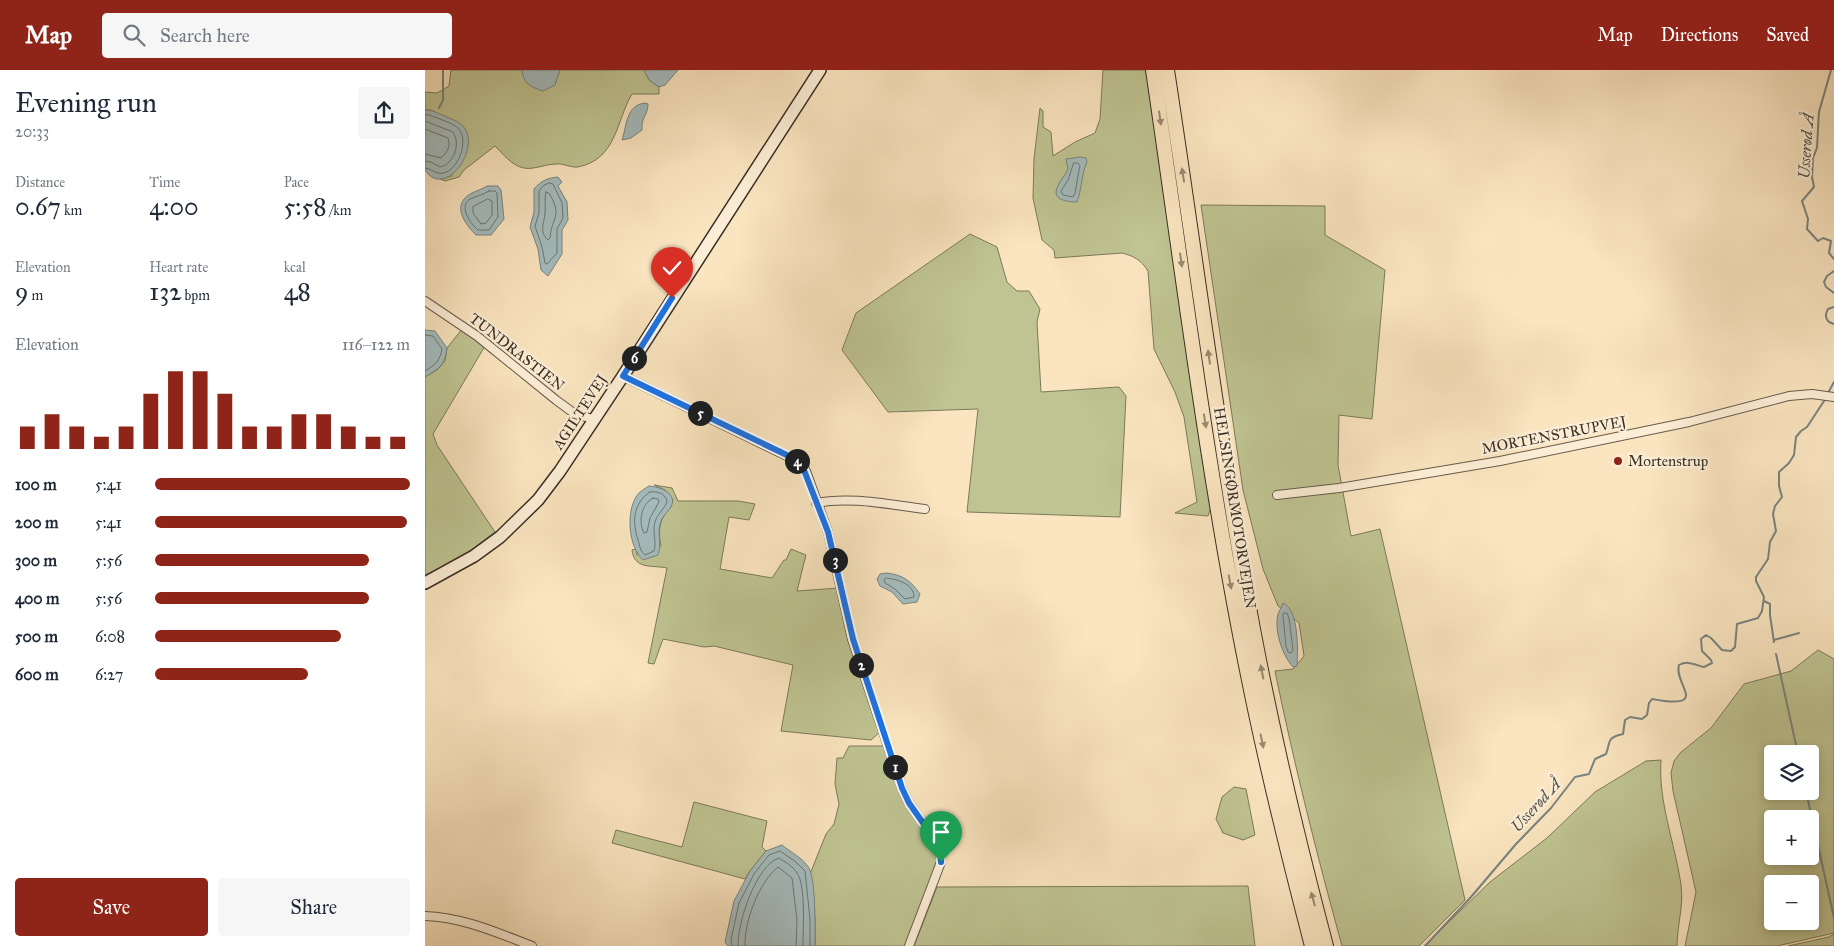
<!DOCTYPE html>
<html lang="en">
<head>
<meta charset="utf-8">
<style>
	body { margin:0; font-family:"IM FELL Great Primer",serif; background:#f6f6f7; color:#1f2937; height:100vh; display:flex; flex-direction:column; font-size:19px; white-space:nowrap }
	* { box-sizing:border-box; margin:0 }
	p { font-size:16px; color:#747a83 }
	.icon { flex:none; width:28px; height:28px; fill:none; stroke:currentColor; stroke-width:2; stroke-linecap:round; stroke-linejoin:round }
	.map { position:relative; flex:1; overflow:hidden }
	.drawer { display:flex; flex-direction:column; background:#fff; width:425px }
	.drawer>* { flex:none }
	.fabs { position:absolute; left:1339px; top:675px; display:grid; gap:10px }
	.fabs a { display:grid; place-items:center; width:55px; height:55px; border-radius:5px; background:#fff; box-shadow:0 2px 8px #0003; font-size:25px }
	.pin { position:absolute; display:grid; place-items:center; width:42px; height:42px; color:#fff; margin:-51px -21px; border-radius:50% 50% 50% 0; rotate:-45deg; box-shadow:0 0 5px #0007 }
	.pin .icon { rotate:45deg }
	.km { position:absolute; width:25px; height:25px; margin:-12px; border-radius:50%; background:#222; color:#fff; font-size:14px; line-height:25px; text-align:center }
	.round { display:grid; place-items:center; flex:none; width:52px; height:52px; border-radius:5px; background:#f6f6f7 }
	.headline { display:flex; align-items:center; justify-content:space-between; height:85px; padding:0 15px }
	h1 { font-size:28px; font-weight:600; line-height:38px }
	.metrics { display:grid; grid-template-columns:repeat(3,1fr); gap:8px; height:85px; padding:5px 15px }
	.metrics div { display:grid; align-content:center }
	.metrics b { font-size:25px; font-weight:600 }
	.metrics small { font-size:14px; font-weight:400 }
	.metrics p { font-size:14px }
	.chart { height:140px; padding:10px 15px }
	.chart p { display:flex; justify-content:space-between }
	.chart svg { width:100%; height:90px; margin-top:5px; stroke:#8f2418; stroke-width:6 }
	.primary-button { display:flex; gap:10px; margin-top:auto; padding:10px 15px }
	.primary-button a { flex:1; height:58px; border-radius:5px; background:#8f2418; color:#fff; font-size:20px; font-weight:600; line-height:58px; text-align:center }
	.primary-button a+a { background:#f6f6f7; color:#1f2937 }
	ul { padding:0 15px; list-style:none; font-size:16px }
	li { display:grid; grid-template-columns:80px 60px 1fr; align-items:center; height:38px }
	li i { height:12px; border-radius:6px; background:#8f2418 }
	header { display:flex; align-items:center; gap:30px; box-sizing:border-box; height:70px; padding:0 25px; background:#8f2418; color:#fff }
	header strong { font-size:24px }
	nav { display:flex; gap:28px; margin-inline-start:auto; font-size:18px }
	.search { width:350px; height:45px; background:#f6f6f7; display:flex; align-items:center; gap:12px; box-sizing:border-box; padding:0 18px; border-radius:5px; color:#747a83; font-size:19px }
	main { display:flex; flex:1; min-height:0 }
	.map>svg:first-child { display:block }
	.green { fill:#bfc492; stroke:#7c7a5b; fill-rule:evenodd }
	.water { fill:#a4bcbe; stroke:#798480 }
	.lines { fill:none; stroke-linecap:round; stroke-linejoin:round }
	.shore { stroke:#6e7671; stroke-width:1 }
	.stream { stroke:#798480; stroke-width:2 }
	.street-casing { stroke:#685c4b; stroke-width:10 }
	.secondary-casing { stroke:#382f24; stroke-width:14 }
	.highway-casing { stroke:#382f24; stroke-width:16 }
	.street { stroke:#fceed6; stroke-width:8 }
	.secondary { stroke:#fceed6; stroke-width:11 }
	.highway { stroke:#fae5c0; stroke-width:14 }
	.oneway { fill:#998a72 }
	.route-casing { stroke:#fff; stroke-width:10 }
	.route { stroke:#1a73e8; stroke-width:6 }
	.poi-dot { fill:#8f2418; stroke:#fceed6; stroke-width:2 }
	.labels { text-anchor:middle; dominant-baseline:central; stroke-width:4.5; stroke-linejoin:round; paint-order:stroke }
	.street-label { font-size:15px; fill:#382f24; stroke:#fceed6 }
	.poi-label { font-size:15px; fill:#382f24; stroke:#fceed6; text-anchor:start }
	.water-label { font-size:16px; font-style:italic; fill:#53524a; stroke:#fceed6 }
</style>
</head>
<body>
<header>
<strong>Map</strong>
<div class="search"><svg class="icon" aria-label="search" viewBox="0 0 24 24"><circle cx="10" cy="10" r="6"/><path d="M15 15l6 6"/></svg>Search here</div>
<nav><a>Map</a><a>Directions</a><a>Saved</a></nav>
</header>
<main>
<section class="drawer">
<div class="headline"><div><h1>Evening run</h1><p>20:33</p></div><a class="round"><svg class="icon" aria-label="share" viewBox="0 0 24 24"><path d="M12 15V3M7 8l5-5 5 5M5 13v7h14v-7"/></svg></a></div>
<div class="metrics">
<div><p>Distance</p><b>0.67<small> km</small></b></div>
<div><p>Time</p><b>4:00</b></div>
<div><p>Pace</p><b>5:58<small> /km</small></b></div>
</div>
<div class="metrics">
<div><p>Elevation</p><b>9<small> m</small></b></div>
<div><p>Heart rate</p><b>132<small> bpm</small></b></div>
<div><p>kcal</p><b>48</b></div>
</div>
<div class="chart"><p><span>Elevation</span>116–122 m</p>
<svg viewBox="0 0 160 44" preserveAspectRatio="none"><path d="M5 44V33M15 44V27M25 44V33M35 44V38M45 44V33M55 44V17M65 44V6M75 44V6M85 44V17M95 44V33M105 44V33M115 44V27M125 44V27M135 44V33M145 44V38M155 44V38"/></svg>
</div>
<ul>
<li><b>100 m</b>5:41<i style="width:100%"></i></li>
<li><b>200 m</b>5:41<i style="width:99%"></i></li>
<li><b>300 m</b>5:56<i style="width:84%"></i></li>
<li><b>400 m</b>5:56<i style="width:84%"></i></li>
<li><b>500 m</b>6:08<i style="width:73%"></i></li>
<li><b>600 m</b>6:27<i style="width:60%"></i></li>
</ul>
<div class="primary-button"><a>Save</a><a>Share</a></div>
</section>
<div class="map">
<svg width="1409" height="876" viewBox="0 0 1409 876">
	<rect width="100%" height="100%" fill="#fae5c0"/>
	<filter id="stains"><feTurbulence type="fractalNoise" baseFrequency=".004" numOctaves="4"/><feColorMatrix values="0 0 0 0 .2 0 0 0 0 .09 0 0 0 0 .02 0 0 0 .5 -.17"/></filter>
	<radialGradient id="worn" r=".72"><stop offset=".6" stop-color="#630" stop-opacity="0"/><stop offset="1" stop-color="#630" stop-opacity=".3"/></radialGradient>
	<path class="green" d="M 26,0 L 219,0 L 224,10 L 234,17 L 234,24 L 207,24 C 191,51 192,89 153,97 C 146,98 138,93 131,94 C 123,94 116,97 108,98 C 91,101 81,87 70,76 L 39,100 L 34,107 L 20,111 L 15,109 L 27,106 L 11,43 L 6,40 L 0,40 L 0,22 L 12,23 L 24,16 Z
		M 678,0 L 722,0 L 786,437 L 783,446 L 750,443 L 772,432 L 759,347 L 750,322 L 729,279 L 723,201 C 716,190 709,186 697,183 L 630,188 L 629,180 L 617,170 L 608,128 L 609,89 L 615,38 L 618,41 L 618,57 L 626,62 L 628,86 L 650,72 L 670,63 L 675,49 Z
		M 776,135 L 900,136 L 900,165 L 960,200 L 947,349 L 914,345 L 913,395 L 926,466 L 955,459 L 1040,830 L 994,876 L 917,876 C 892,785 869,694 850,601 L 868,599 L 879,586 L 874,553 L 853,536 L 838,499 L 818,420 Z
		M 545,164 L 572,177 L 582,212 L 592,221 L 604,221 L 615,239 L 612,252 L 616,322 L 694,317 L 701,326 L 695,447 L 542,442 L 553,339 L 463,342 L 417,280 L 431,243 Z
		M 37,259 L 60,276 L 8,364 L 12,375 L 70,462 L 32,491 L 0,505 L 0,307 L 12,300 L 20,291 L 22,278 Z
		M 229,415 L 247,418 L 253,431 L 313,431 L 330,434 L 324,450 L 304,447 L 295,499 L 347,508 L 359,490 L 361,490 L 366,479 L 381,485 L 372,521 L 414,518 L 455,662 L 446,670 L 356,661 L 368,595 L 289,576 L 279,577 L 238,569 L 229,594 L 223,593 L 242,498 C 228,495 209,500 207,480 L 211,479 L 212,485 L 236,476 C 233,460 234,449 246,437 L 240,420 Z
		M 1393,580 L 1409,589 L 1409,863 L 1352,876 L 1260,876 L 1271,822 L 1248,721 L 1246,703 L 1249,691 L 1256,682 L 1286,658 L 1319,614 L 1366,601 ZM 1348,684 L 1385,684 L 1385,721 L 1348,721 ZM 1348,749 L 1385,749 L 1385,786 L 1348,786 ZM 1348,814 L 1385,814 L 1385,851 L 1348,851 Z
		M 424,676 L 459,676 C 466,695 470,717 480,735 C 491,753 514,769 512,792 L 480,876 L 390,876 L 390,849 L 385,804 L 401,764 L 409,754 L 414,734 L 410,714 L 412,688 L 418,688 Z
		M 1236,690 C 1233,732 1250,773 1256,815 C 1259,836 1252,855 1252,876 L 999,876 L 1065,812 L 1122,768 L 1170,722 L 1221,691 Z
		M 809,717 L 821,719 L 830,765 L 818,770 L 798,763 L 791,749 L 797,727 Z
		M 269,732 L 342,751 L 337,777 L 341,781 L 325,801 L 320,809 L 187,773 L 191,760 L 257,777 Z
		M 823,816 L 830,876 L 489,876 L 512,817 Z
		M 1409,864 L 1409,876 L 1363,876 L 1404,867 Z"/>
	<path class="water" d="M 97,0 L 135,0 L 130,15 L 118,21 C 106,17 98,14 97,0 Z
		M 219,0 L 253,0 L 240,15 L 234,17 L 224,10 Z
		M 220,33 L 223,34 C 223,45 216,47 217,60 L 206,68 L 197,70 C 202,55 201,35 220,33 Z
		M 0,40 C 8,40 15,44 22,47 C 26,49 32,51 36,54 C 60,75 20,131 0,100 Z
		M 655,87 L 661,88 L 662,92 C 656,105 657,119 652,132 C 643,132 627,130 632,118 C 634,111 640,106 643,99 L 641,89 Z
		M 133,107 L 137,112 L 133,116 L 142,132 L 143,150 L 137,160 L 137,184 L 123,206 L 116,200 L 113,179 L 105,157 L 109,142 L 109,119 C 116,111 122,108 133,107 Z
		M 62,116 L 73,116 L 76,120 L 79,149 L 66,165 L 51,165 C 42,156 28,139 41,127 C 46,122 56,120 62,116 Z
		M 0,260 L 10,261 L 22,278 C 19,296 15,298 0,307 Z
		M 224,416 C 235,417 253,423 246,437 C 242,443 237,446 235,454 C 232,465 237,474 233,485 L 218,490 C 203,477 200,438 214,423 C 217,420 221,418 224,416 Z
		M 462,503 C 478,505 486,511 495,524 L 492,532 L 478,534 L 467,522 L 455,516 L 452,509 L 455,504 Z
		M 858,533 C 874,539 873,581 872,596 L 868,597 C 857,585 849,560 853,544 C 854,541 857,537 858,533 Z
		M 357,775 C 365,782 378,788 384,798 C 391,811 390,860 390,876 L 303,876 L 300,872 L 309,831 L 325,801 L 341,781 Z"/>
	<g class="lines">
		<path class="shore" d="M 0,45 L 5,45 C 13,49 26,52 33,58 C 45,70 33,101 18,103 C 11,105 6,98 0,98
			M 0,51 L 28,62 C 36,74 29,94 15,97 L 6,92 L 0,91
			M 0,59 L 23,68 C 26,77 22,82 16,88 L 0,84
			M 649,93 L 653,93 L 655,95 L 650,123 L 648,127 L 638,125 L 636,121 L 643,110 Z
			M 124,113 L 128,114 L 137,133 L 138,148 L 132,159 L 132,183 L 122,194 L 120,193 L 117,177 L 110,156 L 114,143 L 114,121 L 118,116 Z
			M 64,121 L 70,121 L 72,123 L 73,147 L 64,160 L 53,160 C 46,154 33,137 45,129 C 51,126 58,125 64,121 Z
			M 121,122 L 124,123 C 138,147 127,145 125,168 L 123,170 C 114,162 119,154 120,143 C 121,136 119,129 121,122 Z
			M 63,129 L 67,131 L 67,145 L 61,153 L 56,154 L 48,143 L 48,137 Z
			M 0,265 L 8,266 L 17,279 C 15,291 10,295 0,301
			M 225,422 C 232,421 240,423 242,431 C 240,439 232,444 230,452 C 227,462 232,472 229,481 L 220,485 C 215,481 215,476 213,470 C 207,452 208,433 225,422 Z
			M 228,428 L 233,429 L 234,432 L 225,448 L 222,462 L 219,463 C 213,452 216,434 228,428 Z
			M 461,508 C 472,509 489,514 489,527 L 480,529 L 470,519 L 460,513 L 459,510 Z
			M 859,543 L 862,543 L 864,548 L 868,580 L 866,583 L 863,582 L 861,576 L 858,546 Z
			M 307,876 L 306,870 L 314,833 L 329,804 L 344,785 L 355,781 L 371,792 L 380,801 L 385,849 L 385,876
			M 313,876 C 312,854 331,795 354,788 C 360,792 368,796 372,803 C 381,815 378,860 378,876
			M 320,876 C 319,852 334,812 353,797 L 367,808 L 372,850 L 371,876"/>
		<path class="stream" d="M 1406,0 L 1394,42 L 1392,78 L 1388,88 L 1387,107 L 1389,117 L 1377,131 L 1383,149 L 1382,159 L 1393,171 L 1398,168 L 1406,171 L 1404,183 L 1409,189
			M 14,38 L 18,30 L 18,0
			M 1409,201 L 1402,206 L 1399,212 L 1401,217 L 1409,223
			M 1409,237 L 1403,239 C 1399,246 1401,252 1409,254
			M 1403,323 L 1409,312
			M 1339,531 L 1345,534 L 1345,545 L 1349,572
			M 1349,570 L 1374,563
			M 1351,584 L 1373,684
			M 1381,721 L 1409,848
			M 1000,876 L 1046,827 L 1091,774 L 1126,738 L 1150,707 L 1164,704 L 1170,689 L 1181,684 C 1186,671 1181,668 1198,664 L 1200,650 L 1205,647 L 1217,649 L 1222,645 L 1224,633 L 1227,629 C 1287,640 1248,614 1254,595 C 1263,590 1270,595 1279,597 L 1287,593 L 1286,590 L 1277,581 L 1276,569 L 1281,565 L 1286,568 L 1297,580 L 1306,581 L 1310,577 L 1312,554 L 1333,548 L 1337,541 L 1339,527 L 1331,511 L 1331,507 L 1343,489 L 1345,472 L 1351,461 L 1348,444 L 1350,436 L 1357,427 L 1354,416 L 1354,402 L 1364,393 L 1369,385 L 1371,367 L 1376,361 L 1382,357 L 1401,328"/>
		<defs>
			<path id="street" d="M 0,231 L 52,266 L 131,330 L 150,344 L 168,349
				M 198,306 L 368,389 L 377,395 L 381,401 L 403,462 L 427,569 L 477,718 L 484,733 L 515,777 L 516,792 L 484,876
				M 852,425 L 914,418 L 1075,391 L 1264,352 L 1364,326 L 1387,324 L 1409,327
				M 391,433 C 426,426 465,435 500,439
				M 0,846 C 37,847 73,863 107,876"/>
			<path id="secondary" d="M 0,513 L 49,486 L 75,467 L 113,430 L 135,401 L 198,306 L 395,0"/>
			<path id="highway" d="M 728,0 C 758,204 783,409 824,610 C 842,700 864,788 887,876
				M 742,0 C 768,170 790,340 819,509 C 840,632 869,755 901,876"/>
		</defs>
		<use href="#street" class="street-casing"/>
		<use href="#secondary" class="secondary-casing"/>
		<use href="#highway" class="highway-casing"/>
		<use href="#street" class="street"/>
		<use href="#secondary" class="secondary"/>
		<use href="#highway" class="highway"/>
	</g>
	<defs><path id="oneway-solid" d="M-6-.8H1V-3.2L6.5 0L1 3.2V.8H-6Z" transform="scale(1.25)"/></defs>
	<g class="oneway">
		<use href="#oneway-solid" transform="translate(735 48) rotate(82)"/>
		<use href="#oneway-solid" transform="translate(758 105) rotate(-99)"/>
		<use href="#oneway-solid" transform="translate(756 190) rotate(82)"/>
		<use href="#oneway-solid" transform="translate(784 287) rotate(-98)"/>
		<use href="#oneway-solid" transform="translate(780 351) rotate(81)"/>
		<use href="#oneway-solid" transform="translate(805 512) rotate(79)"/>
		<use href="#oneway-solid" transform="translate(837 602) rotate(-101)"/>
		<use href="#oneway-solid" transform="translate(837 671) rotate(78)"/>
		<use href="#oneway-solid" transform="translate(888 829) rotate(-105)"/>
	</g>
	<g class="lines">
		<defs>
			<path id="route" d="M 247,228 L 198,306 L 368,388 L 377,395 L 403,462 L 428,569 L 477,718 L 484,733 L 515,777 L 516,792"/>
		</defs>
		<use href="#route" class="route-casing"/>
		<use href="#route" class="route"/>
	</g>
	<circle class="poi-dot" cx="1193" cy="391" r="5"/>
	<g class="labels">
		<g class="street-label">
			<text transform="translate(92 282) rotate(38)">TUNDRASTIEN</text>
			<text transform="translate(155 342) rotate(-57)">AGILTEVEJ</text>
			<text transform="translate(1129 365) rotate(-11)">MORTENSTRUPVEJ</text>
			<text transform="translate(810 438) rotate(81)">HELSINGØRMOTORVEJEN</text>
		</g>
		<g class="poi-label">
			<text x="1203" y="391">Mortenstrup</text>
		</g>
		<g class="water-label">
			<text transform="translate(1381 76) rotate(-86)">Usserød Å</text>
			<text transform="translate(1111 735) rotate(-48)">Usserød Å</text>
		</g>
	</g>
	<rect width="100%" height="100%" filter="url(#stains)"/>
	<rect width="100%" height="100%" fill="url(#worn)"/>
</svg>
<div class="fabs">
<a><svg class="icon" aria-label="layers" viewBox="0 0 24 24"><path d="M12 4l9 5-9 5-9-5zM3 14l9 5 9-5"/></svg></a>
<a>+</a>
<a>−</a>
</div>
<div class="pin" style="left:516px;top:792px;background:#1e9e55"><svg class="icon" aria-label="arrive" viewBox="0 0 24 24"><path d="M6 21V4h12l-3 4 3 4H6"/></svg></div>
<div class="pin" style="left:247px;top:228px;background:#d93025"><svg class="icon" aria-label="check" viewBox="0 0 24 24"><path d="M5 12l5 5 9-10"/></svg></div>
<b class="km" style="left:470px;top:697px">1</b>
<b class="km" style="left:436px;top:595px">2</b>
<b class="km" style="left:410px;top:490px">3</b>
<b class="km" style="left:372px;top:391px">4</b>
<b class="km" style="left:275px;top:343px">5</b>
<b class="km" style="left:209px;top:288px">6</b>
</div>
</main>
</body>
</html>
